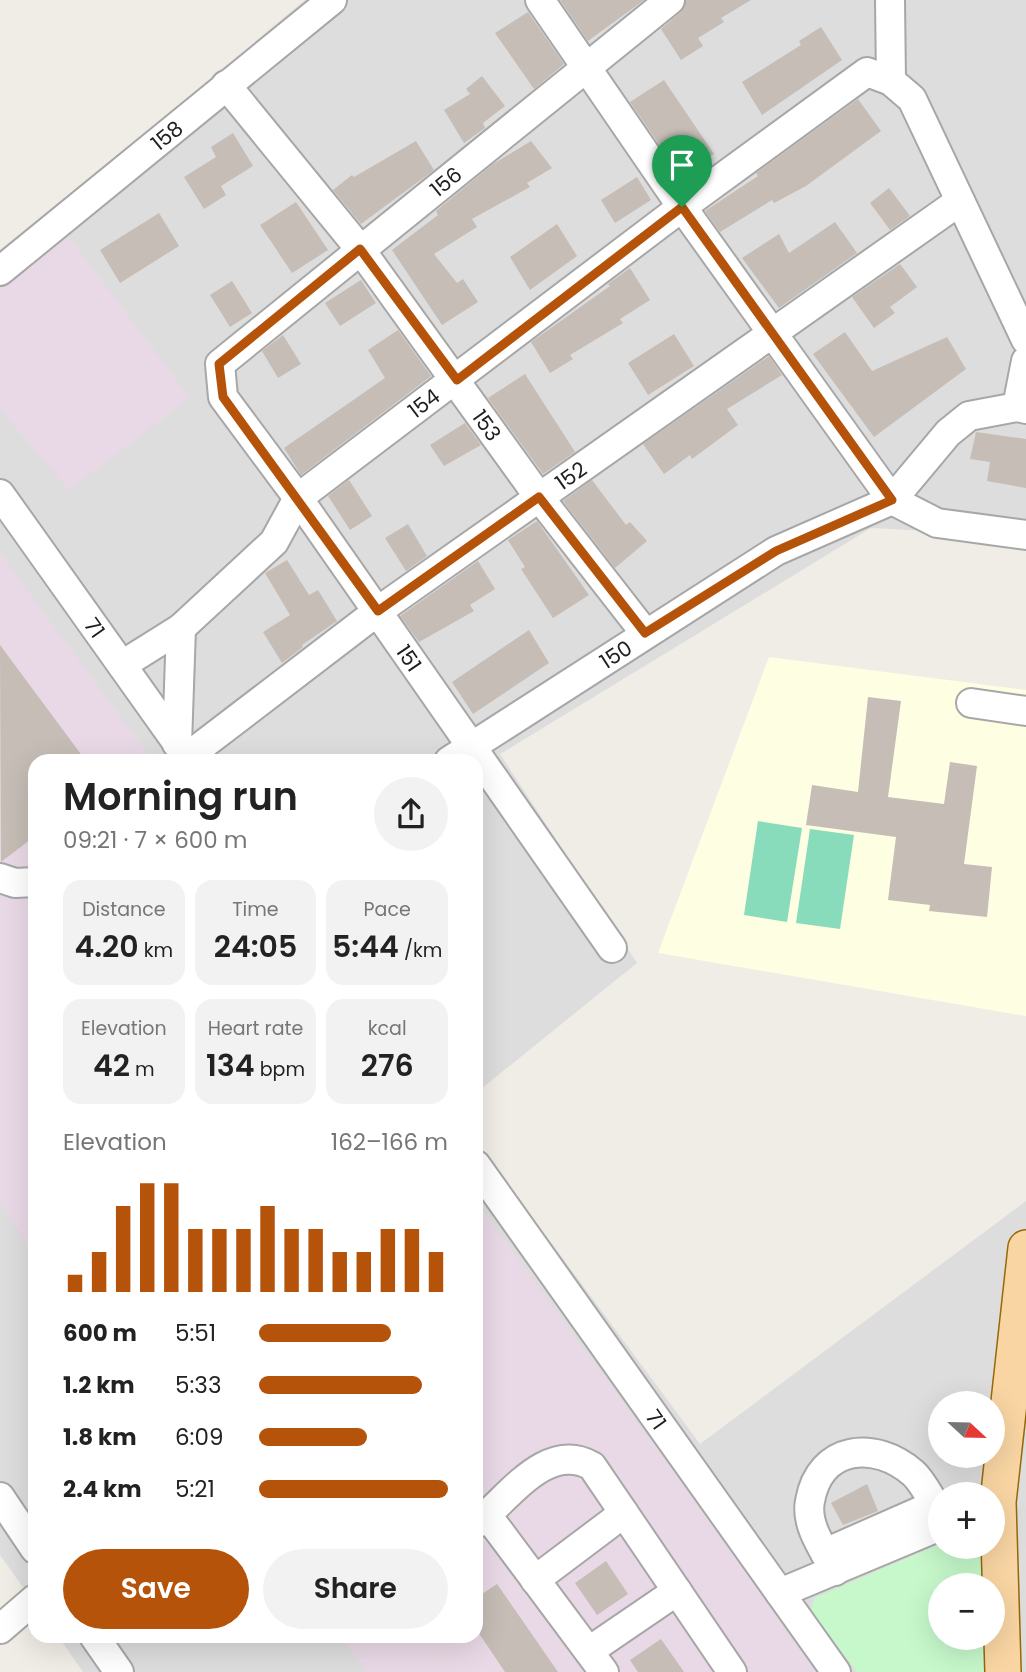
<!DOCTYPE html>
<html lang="en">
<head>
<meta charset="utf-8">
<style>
	body { margin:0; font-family:Poppins,sans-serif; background:#f2f2f2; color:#222; height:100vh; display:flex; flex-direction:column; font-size:26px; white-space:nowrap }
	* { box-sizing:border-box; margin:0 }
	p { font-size:23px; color:#767676 }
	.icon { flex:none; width:38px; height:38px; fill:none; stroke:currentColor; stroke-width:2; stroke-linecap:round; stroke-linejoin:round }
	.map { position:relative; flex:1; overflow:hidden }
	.details { position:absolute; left:28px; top:754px; width:455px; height:889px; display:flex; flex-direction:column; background:#fff; border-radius:21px; box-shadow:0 7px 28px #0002 }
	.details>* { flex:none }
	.needle { width:46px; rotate:112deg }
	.buttons { position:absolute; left:928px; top:1391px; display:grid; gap:14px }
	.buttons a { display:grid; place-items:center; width:77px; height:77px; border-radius:50%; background:#fff; box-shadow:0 7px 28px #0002; font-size:35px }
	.pin { position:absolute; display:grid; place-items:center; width:60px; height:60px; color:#fff; margin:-72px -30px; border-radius:50% 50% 50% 0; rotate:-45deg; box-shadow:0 0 7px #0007 }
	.pin .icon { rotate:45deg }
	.round { display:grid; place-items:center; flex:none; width:74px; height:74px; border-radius:37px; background:#f2f2f2 }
	.headline { display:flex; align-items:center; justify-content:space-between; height:119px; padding:0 35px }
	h1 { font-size:38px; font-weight:600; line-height:52px }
	.figures { display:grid; grid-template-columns:repeat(3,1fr); gap:10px; height:119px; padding:7px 35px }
	.figures div { display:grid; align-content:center; border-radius:18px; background:#f2f2f2; text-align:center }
	.figures b { font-size:30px; font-weight:600 }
	.figures small { font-size:19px; font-weight:400 }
	.figures p { font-size:19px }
	.chart { height:196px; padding:14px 35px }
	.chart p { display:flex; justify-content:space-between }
	.chart svg { width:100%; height:126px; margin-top:7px; stroke:#b45309; stroke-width:6 }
	.primary-button { display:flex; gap:14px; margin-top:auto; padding:14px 35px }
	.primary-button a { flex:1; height:80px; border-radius:42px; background:#b45309; color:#fff; font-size:28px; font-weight:600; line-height:80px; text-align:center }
	.primary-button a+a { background:#f2f2f2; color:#222 }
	ul { padding:0 35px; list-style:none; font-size:23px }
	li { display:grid; grid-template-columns:112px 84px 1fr; align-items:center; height:52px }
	li i { height:18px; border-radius:9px; background:#b45309 }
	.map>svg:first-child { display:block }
	.residential { fill:#dedddd; fill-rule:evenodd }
	.industrial { fill:#e9d9e6 }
	.education { fill:#fefee2 }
	.park { fill:#c6f8cb }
	.pitch { fill:#88dcbc }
	.building { fill:#c5bdb6 }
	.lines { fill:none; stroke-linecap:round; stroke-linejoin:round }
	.minor-casing { stroke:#a7a7a7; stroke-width:32 }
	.major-casing { stroke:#976805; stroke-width:38 }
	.minor { stroke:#fff; stroke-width:28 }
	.major { stroke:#f9d5a3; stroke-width:35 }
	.route-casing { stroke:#fff; stroke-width:14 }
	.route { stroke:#b45309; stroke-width:9 }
	.labels { text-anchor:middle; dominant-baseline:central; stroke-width:5; stroke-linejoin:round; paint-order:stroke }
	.street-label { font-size:21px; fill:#202020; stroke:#fff }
</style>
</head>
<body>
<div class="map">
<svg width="1026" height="1672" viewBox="0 0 1026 1672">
	<rect width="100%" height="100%" fill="#f0ede7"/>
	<path class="residential" d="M 305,0 L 1026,0 L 1026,536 L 871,528 L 500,754 L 637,963 L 476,1093 L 476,761 L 35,761 L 35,1604 L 0,1555 L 0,253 Z
		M 476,1141 L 700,1444 L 1026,1201 L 1026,1672 L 83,1672 L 58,1636 L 476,1636 ZM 940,1404 L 992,1404 L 992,1456 L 940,1456 ZM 940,1494 L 992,1494 L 992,1547 L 940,1547 ZM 940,1586 L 992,1586 L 992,1638 L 940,1638 Z"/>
	<path class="industrial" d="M 68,236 L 190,398 L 69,490 L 0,409 L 0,290 Z
		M 0,553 L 153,761 L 35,761 L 35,1257 L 0,1201 Z
		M 476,1202 L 821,1672 L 368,1672 L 339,1636 L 476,1636 Z"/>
	<path class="education" d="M 769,657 L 1026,690 L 1026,1016 L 658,953 Z"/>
	<path class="park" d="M 940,1544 L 940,1547 L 973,1547 L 982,1554 L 984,1585 L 940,1586 L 940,1638 L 988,1638 L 990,1672 L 857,1672 L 811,1612 L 814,1598 Z"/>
	<path class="pitch" d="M 758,821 L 802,828 L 787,922 L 744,915 Z
		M 810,829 L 854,835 L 840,929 L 796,923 Z"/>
	<path class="building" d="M 560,0 L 644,0 L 588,41 Z
		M 686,0 L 751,0 L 721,18 L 724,22 L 698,38 L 703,46 L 681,60 L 661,29 L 681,12 Z
		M 528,12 L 564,64 L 534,89 L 495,33 Z
		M 821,27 L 842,60 L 762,115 L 742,82 L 801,45 L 799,41 Z
		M 482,76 L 505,106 L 483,123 L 485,128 L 464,143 L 444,110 L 470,94 L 466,89 Z
		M 664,80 L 714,154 L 680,175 L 630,102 Z
		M 858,99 L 881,131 L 806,186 L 774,203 L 772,200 L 720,232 L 705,211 L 758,176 L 756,173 Z
		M 233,133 L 253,166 L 221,186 L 226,195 L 204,209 L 184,177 L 216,157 L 211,147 Z
		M 416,141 L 434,170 L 361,224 L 333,190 L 352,175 L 354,177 Z
		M 531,141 L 552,168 L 527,183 L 530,187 L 472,219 L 477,227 L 434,254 L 457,283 L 463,279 L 478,302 L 442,325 L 392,250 L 438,215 L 436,211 L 493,164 Z
		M 637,177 L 651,200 L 615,223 L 601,200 Z
		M 889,188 L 910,216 L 890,230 L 870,203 Z
		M 296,202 L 328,250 L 292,273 L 260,225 Z
		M 159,213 L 179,246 L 120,283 L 100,250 Z
		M 835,222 L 857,253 L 779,308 L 742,258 L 779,234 L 789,253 Z
		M 557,224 L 577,256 L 530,290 L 510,257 Z
		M 900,264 L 917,287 L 890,307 L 895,313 L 874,328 L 852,297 Z
		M 630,268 L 650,300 L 620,319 L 623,323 L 570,355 L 573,359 L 550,373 L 531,342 L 610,286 L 608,284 Z
		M 361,280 L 376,303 L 340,326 L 325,303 Z
		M 232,281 L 252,313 L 230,327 L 210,295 Z
		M 398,330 L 431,376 L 301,475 L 284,448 L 385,378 L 368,350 Z
		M 845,332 L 872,371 L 947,337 L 966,369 L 874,437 L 813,354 Z
		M 674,334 L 694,366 L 648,395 L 628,363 Z
		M 283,335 L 301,364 L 278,378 L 262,351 Z
		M 769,356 L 782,375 L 727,409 L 738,425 L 692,459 L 690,455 L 664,474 L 643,444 Z
		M 525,374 L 575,452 L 543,474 L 488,398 Z
		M 465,423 L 481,445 L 444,466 L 430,445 Z
		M 976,432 L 1026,439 L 1026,488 L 987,481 L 990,462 L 970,459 Z
		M 349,480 L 372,516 L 350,530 L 328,496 Z
		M 592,480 L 626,525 L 630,522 L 647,541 L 615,568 L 563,501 Z
		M 537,521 L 589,595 L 553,618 L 521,569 L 525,567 L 508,540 Z
		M 408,524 L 427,556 L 406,571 L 385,538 Z
		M 287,560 L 309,595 L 318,590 L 337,621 L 302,645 L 303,647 L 282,663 L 263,632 L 290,615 L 265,573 Z
		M 478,561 L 495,589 L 470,605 L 474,611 L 419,642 L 400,616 Z
		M 529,630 L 549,663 L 473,714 L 452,682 Z
		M 0,645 L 86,761 L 35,761 L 35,836 L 1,862 Z
		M 868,697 L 901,701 L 888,797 L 944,804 L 950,762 L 977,766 L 964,864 L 992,867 L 987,917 L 929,911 L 930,905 L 888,900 L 896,837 L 806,825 L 812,785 L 858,792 Z
		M 867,1484 L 878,1511 L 843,1525 L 831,1503 Z
		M 606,1561 L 628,1594 L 597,1615 L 575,1583 Z
		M 497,1584 L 558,1672 L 505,1672 L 476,1629 L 476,1598 Z
		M 661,1639 L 684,1672 L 638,1672 L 630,1660 Z"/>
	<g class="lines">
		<defs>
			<g id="minor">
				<path d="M 540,0 L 682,207 L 892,500 L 937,523 L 1026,535"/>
				<path d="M 890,0 L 891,81"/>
				<path id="s1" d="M 226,85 L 360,249 L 539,497 L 645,633"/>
				<path id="s2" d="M 0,271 L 332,0"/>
				<path d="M 1017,407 L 1026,361"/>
				<path id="s3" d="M 0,494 L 190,761"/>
				<path id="s4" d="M 122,665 L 181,628 L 274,542 L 298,498 L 682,207 L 867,72 L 891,81 L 912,99 L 1026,340"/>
				<path d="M 971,703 L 1026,711"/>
				<path d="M 177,744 L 181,628"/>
				<path id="s5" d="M 187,757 L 378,611 L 960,201"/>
				<path id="s6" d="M 449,761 L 776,551 L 892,500 L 948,433 L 969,416 L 1017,407 L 1026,409"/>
				<path d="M 0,878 L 15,883 L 35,882"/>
				<path id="s7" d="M 612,948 L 298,498 L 223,397 L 220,364 L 670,0"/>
				<path id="s8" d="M 476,1165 L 836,1672"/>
				<path d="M 0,1497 L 35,1549"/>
				<path d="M 487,1515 L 604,1672"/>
				<path d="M 476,1524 C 509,1498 547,1440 592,1466 L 732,1672"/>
				<path d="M 825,1553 L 934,1505"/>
				<path d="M 835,1571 C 824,1550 805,1525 810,1501 C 820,1445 875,1440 913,1473 C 924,1483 932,1501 940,1514"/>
				<path d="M 535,1580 L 624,1513"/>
				<path d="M 780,1593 L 940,1526"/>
				<path d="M 0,1629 L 35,1599"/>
				<path d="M 94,1636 L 119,1672"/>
				<path d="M 589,1651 L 677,1591"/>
			</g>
			<path id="major" d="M 1003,1672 L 998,1502 L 1026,1248"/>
		</defs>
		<use href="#minor" class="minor-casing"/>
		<use href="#major" class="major-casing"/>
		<use href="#minor" class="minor"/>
		<use href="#major" class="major"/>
	</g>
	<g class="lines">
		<defs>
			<path id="route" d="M 682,207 L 892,500 L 776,551 L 645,633 L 539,497 L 378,611 L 223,397 L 219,364 L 360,249 L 457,380 Z"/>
		</defs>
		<use href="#route" class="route-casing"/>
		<use href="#route" class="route"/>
	</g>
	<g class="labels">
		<g class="street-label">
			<text stroke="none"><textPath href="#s2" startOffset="215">158</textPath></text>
			<text stroke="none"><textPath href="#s7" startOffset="998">156</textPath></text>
			<text stroke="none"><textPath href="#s4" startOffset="404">154</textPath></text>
			<text stroke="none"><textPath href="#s1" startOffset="429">153</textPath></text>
			<text stroke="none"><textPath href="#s5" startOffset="476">152</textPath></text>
			<text stroke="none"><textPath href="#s3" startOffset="164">71</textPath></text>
			<text stroke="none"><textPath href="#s6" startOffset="198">150</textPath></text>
			<text transform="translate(409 658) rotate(56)">151</text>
			<text stroke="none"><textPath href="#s8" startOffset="312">71</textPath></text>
		</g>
	</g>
</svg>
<div class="buttons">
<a><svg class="needle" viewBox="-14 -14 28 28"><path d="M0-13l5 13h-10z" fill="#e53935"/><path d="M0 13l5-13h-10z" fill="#767676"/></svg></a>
<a>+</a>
<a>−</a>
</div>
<div class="pin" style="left:682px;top:207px;background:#1e9e55"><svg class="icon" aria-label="arrive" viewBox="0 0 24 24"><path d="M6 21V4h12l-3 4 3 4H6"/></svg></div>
<section class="details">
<div class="headline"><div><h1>Morning run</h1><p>09:21 · 7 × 600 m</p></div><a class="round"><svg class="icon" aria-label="share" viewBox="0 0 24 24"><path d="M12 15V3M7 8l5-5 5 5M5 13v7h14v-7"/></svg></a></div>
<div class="figures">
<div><p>Distance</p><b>4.20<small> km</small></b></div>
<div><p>Time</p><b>24:05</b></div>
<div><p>Pace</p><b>5:44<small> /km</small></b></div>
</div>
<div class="figures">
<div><p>Elevation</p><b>42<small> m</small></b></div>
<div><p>Heart rate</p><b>134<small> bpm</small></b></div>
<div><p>kcal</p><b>276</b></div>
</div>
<div class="chart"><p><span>Elevation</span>162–166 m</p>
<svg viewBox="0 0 160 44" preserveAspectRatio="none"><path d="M5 44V38M15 44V30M25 44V14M35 44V6M45 44V6M55 44V22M65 44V22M75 44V22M85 44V14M95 44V22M105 44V22M115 44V30M125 44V30M135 44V22M145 44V22M155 44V30"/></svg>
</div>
<ul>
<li><b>600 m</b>5:51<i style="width:70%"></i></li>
<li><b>1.2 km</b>5:33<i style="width:86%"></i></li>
<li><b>1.8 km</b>6:09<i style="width:57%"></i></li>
<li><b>2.4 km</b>5:21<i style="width:100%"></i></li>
</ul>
<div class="primary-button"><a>Save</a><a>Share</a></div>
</section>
</div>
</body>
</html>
